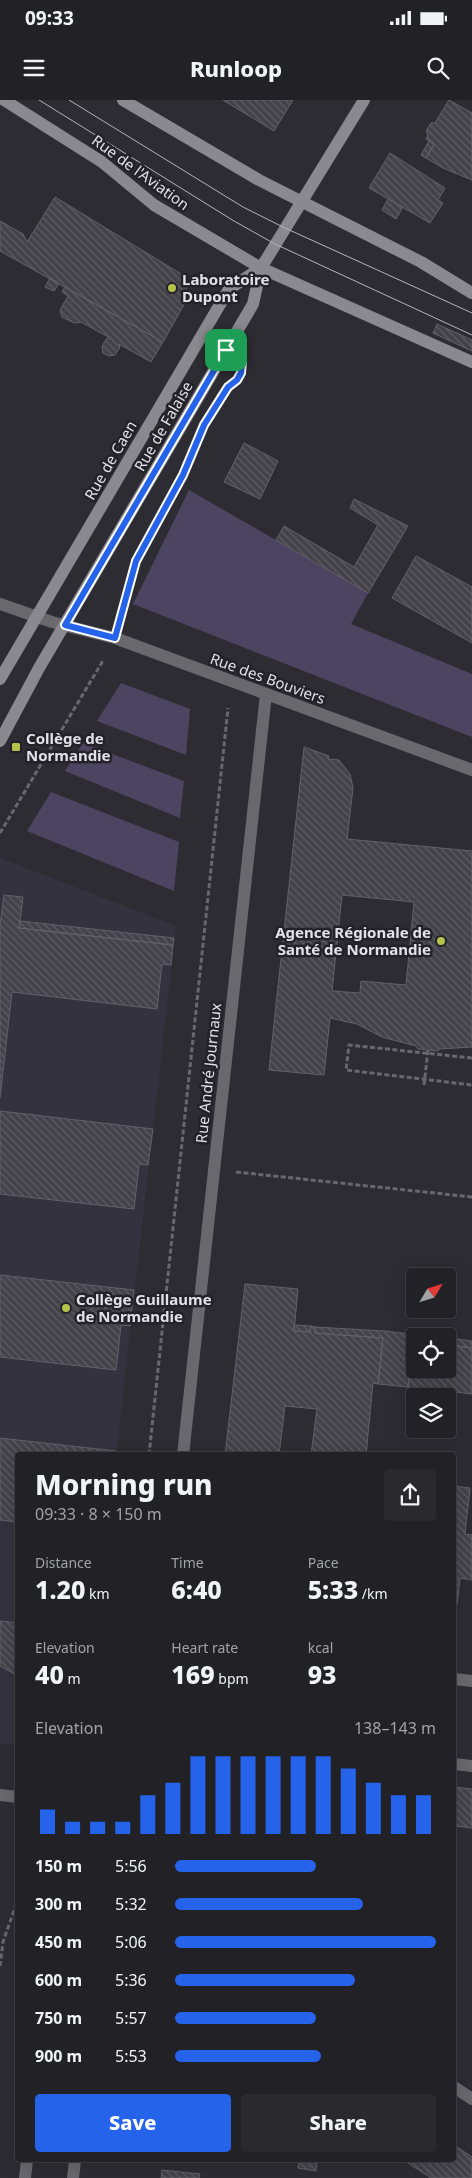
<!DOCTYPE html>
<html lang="en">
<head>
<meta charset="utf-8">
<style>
	body { margin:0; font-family:"Noto Sans",sans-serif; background:#2a292e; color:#f1f3f6; height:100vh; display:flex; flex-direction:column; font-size:19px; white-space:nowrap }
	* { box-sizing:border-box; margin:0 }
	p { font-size:16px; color:#a2a3a7 }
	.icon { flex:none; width:28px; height:28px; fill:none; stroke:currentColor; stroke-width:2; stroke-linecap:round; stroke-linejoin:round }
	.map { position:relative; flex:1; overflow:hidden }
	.sheet { position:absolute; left:15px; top:1352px; width:441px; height:710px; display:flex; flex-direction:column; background:#222126; border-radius:5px; box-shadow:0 5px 20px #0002,0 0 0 1px #3f3e43 }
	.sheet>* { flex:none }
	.needle { width:32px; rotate:52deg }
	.controls { position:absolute; left:406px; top:1168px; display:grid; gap:10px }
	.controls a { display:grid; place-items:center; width:50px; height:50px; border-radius:5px; background:#222126; box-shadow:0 5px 20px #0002,0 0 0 1px #3f3e43; font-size:25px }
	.pin { position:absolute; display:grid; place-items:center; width:42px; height:42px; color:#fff; margin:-21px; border-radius:10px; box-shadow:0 2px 8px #0006 }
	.round { display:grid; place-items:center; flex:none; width:52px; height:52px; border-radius:5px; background:#2a292e }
	.headline { display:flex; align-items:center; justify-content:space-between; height:85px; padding:0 20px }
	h1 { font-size:28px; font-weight:800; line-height:38px }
	.stats { display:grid; grid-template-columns:repeat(3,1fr); gap:8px; height:85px; padding:5px 20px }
	.stats div { display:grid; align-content:center }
	.stats b { font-size:25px; font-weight:800 }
	.stats small { font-size:14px; font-weight:400 }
	.stats p { font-size:14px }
	.chart { height:140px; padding:10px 20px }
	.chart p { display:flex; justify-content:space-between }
	.chart svg { width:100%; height:90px; margin-top:5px; stroke:#2563eb; stroke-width:6 }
	.cta { display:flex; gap:10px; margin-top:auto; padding:10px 20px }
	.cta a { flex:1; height:58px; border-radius:5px; background:#2563eb; color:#fff; font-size:20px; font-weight:800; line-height:58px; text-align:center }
	.cta a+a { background:#2a292e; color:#f1f3f6 }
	ul { padding:0 20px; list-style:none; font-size:16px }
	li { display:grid; grid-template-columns:80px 60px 1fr; align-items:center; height:38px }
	li i { height:12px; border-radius:6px; background:#2563eb }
	.status { display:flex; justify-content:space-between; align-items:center; height:35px; padding:0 25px; background:#222126; direction:ltr }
	.status svg { height:14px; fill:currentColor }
	header { display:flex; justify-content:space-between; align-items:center; height:65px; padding:0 20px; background:#222126; font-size:22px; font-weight:800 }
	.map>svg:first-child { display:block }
	.built { fill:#35323f }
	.green { fill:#4c4562 }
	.building { fill:url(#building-back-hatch); stroke:#626169; fill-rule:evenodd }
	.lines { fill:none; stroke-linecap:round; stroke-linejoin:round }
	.path { stroke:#69676e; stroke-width:3; stroke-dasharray:5 2.5; stroke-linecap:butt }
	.minor { stroke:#69686c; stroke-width:12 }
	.tertiary { stroke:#69686c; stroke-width:12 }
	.secondary { stroke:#8a898f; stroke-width:12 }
	.tram { stroke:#b4b3b8; stroke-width:1 }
	.route-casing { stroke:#fff; stroke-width:10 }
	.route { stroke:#2563eb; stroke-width:6 }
	.poi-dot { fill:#b3c24b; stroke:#242229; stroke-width:2 }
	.labels { text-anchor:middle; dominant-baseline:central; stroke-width:5; stroke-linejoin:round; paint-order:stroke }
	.street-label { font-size:15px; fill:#e2e1e6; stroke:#242229 }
	.poi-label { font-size:15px; font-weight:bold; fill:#e2e1e6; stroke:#242229; text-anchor:start }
</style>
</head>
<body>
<div class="status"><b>09:33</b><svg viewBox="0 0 49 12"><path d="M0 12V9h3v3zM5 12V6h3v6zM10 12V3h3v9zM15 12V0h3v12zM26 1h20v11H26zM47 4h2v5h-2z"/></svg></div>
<header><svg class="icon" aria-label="menu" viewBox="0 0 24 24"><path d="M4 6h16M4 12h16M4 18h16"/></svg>Runloop<svg class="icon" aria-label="search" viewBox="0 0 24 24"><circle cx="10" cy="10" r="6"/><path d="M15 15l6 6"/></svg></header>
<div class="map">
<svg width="472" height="2078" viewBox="0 0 472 2078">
	<defs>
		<pattern id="building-back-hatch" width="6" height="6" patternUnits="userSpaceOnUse" patternTransform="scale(1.25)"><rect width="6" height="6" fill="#434149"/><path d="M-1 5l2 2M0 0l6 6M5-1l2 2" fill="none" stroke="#5e5c63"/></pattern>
	</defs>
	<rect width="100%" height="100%" fill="#2e2c33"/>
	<path class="built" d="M 0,758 L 176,826 L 116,1355 L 18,1355 L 17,1645 L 0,1643 Z"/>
	<path class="green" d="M 189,390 L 368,493 L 351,524 L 472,574 L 472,637 L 133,504 Z
		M 121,583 L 190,609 L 186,655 L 97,621 Z
		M 83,643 L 184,681 L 180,718 L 65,671 Z
		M 51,692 L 179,742 L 174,791 L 27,731 Z"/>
	<path class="building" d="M 223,0 L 293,0 L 274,31 Z
		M 449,0 L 472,13 L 472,80 L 443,68 L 426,58 L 434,44 L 426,39 L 428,35 L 426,31 L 431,23 L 435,23 Z
		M 429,41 L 434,44 L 426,58 L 421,55 Z
		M 390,53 L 445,88 L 438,100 L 443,103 L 430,123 L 369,88 Z
		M 55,97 L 186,177 L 188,186 L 181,198 L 186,201 L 163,242 L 0,151 L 0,121 L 23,134 L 27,142 Z
		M 388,99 L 403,107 L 396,119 L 382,110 Z
		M 50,178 L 59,183 L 54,191 L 45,187 Z
		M 65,187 L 163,242 L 151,262 L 119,244 L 120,247 L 115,255 L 109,256 L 103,253 L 102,247 L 106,239 L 110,238 L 81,222 L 74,223 L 62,217 L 60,210 L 68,196 L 62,192 Z
		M 437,224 L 472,240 L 472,251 L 433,233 Z
		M 244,343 L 278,361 L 260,399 L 224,382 Z
		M 354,399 L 408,426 L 368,493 L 276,440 L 284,426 L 354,467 L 378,425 L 350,408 Z
		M 416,456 L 472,487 L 472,543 L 392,498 Z
		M 304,647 L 329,656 L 328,659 L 339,660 L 350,674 L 353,688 L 347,739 L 472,751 L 472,947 L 439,949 L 438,951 L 418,949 L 416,946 L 382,937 L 357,924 L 330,918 L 324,975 L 269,970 ZM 342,795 L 414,802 L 406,885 L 361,881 L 360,893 L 332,891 Z
		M 4,795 L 23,797 L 19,828 L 173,845 L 171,865 L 162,864 L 157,909 L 12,892 L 0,998 L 0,825 Z
		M 20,821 L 174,838 L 173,845 L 19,828 Z
		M 0,1011 L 153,1029 L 148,1065 L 139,1064 L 134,1109 L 0,1094 Z
		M 0,1175 L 134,1190 L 130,1226 L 121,1225 L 116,1270 L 0,1257 Z
		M 245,1184 L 298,1189 L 294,1231 L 310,1232 L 311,1226 L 315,1227 L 315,1233 L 383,1238 L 378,1284 L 373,1283 L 366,1355 L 311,1355 L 317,1309 L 285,1306 L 279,1355 L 225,1355 Z
		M 294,1225 L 311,1226 L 310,1232 L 294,1231 Z
		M 315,1227 L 384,1231 L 428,1236 L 415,1236 L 408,1287 L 378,1284 L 383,1238 L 315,1233 Z
		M 448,1238 L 472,1241 L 472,1248 L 448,1245 Z
		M 413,1241 L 415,1241 L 415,1269 L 448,1269 L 448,1245 L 472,1248 L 472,1294 L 408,1287 Z
		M 0,1338 L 116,1351 L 116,1355 L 18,1355 L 18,1422 L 0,1420 Z
		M 454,1386 L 470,1388 L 465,1434 L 472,1435 L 472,1480 L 460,1478 L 457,1505 L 454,1504 Z
		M 0,1521 L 18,1523 L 18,1576 L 0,1566 Z
		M 454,1687 L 472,1689 L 472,1728 L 454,1726 Z
		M 454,2045 L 472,2057 L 472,2078 L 431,2078 L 403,2060 L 454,2060 Z
		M 299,2060 L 317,2060 L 316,2071 L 298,2068 Z
		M 162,2070 L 200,2074 L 199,2078 L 161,2078 Z"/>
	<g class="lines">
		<path class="path" d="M 120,516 L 137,461 L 186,367
			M 0,733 L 104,559
			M 472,958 L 349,945 L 346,970 L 472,985
			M 424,985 L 428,950
			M 236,1072 L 472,1097
			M 149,1355 L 228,608
			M 0,1866 L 3,1842 L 18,1799"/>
		<path class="minor" d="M 55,523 L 115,538 L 472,670
			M 183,1355 L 266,594
			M 454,1579 L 472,1581
			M 454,1664 L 472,1666
			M 0,1695 L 18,1697
			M 454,1987 L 472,1999
			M 25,2078 L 27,2060
			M 73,2078 L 75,2060"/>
		<path class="tertiary" d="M 0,504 L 52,522"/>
		<path class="secondary" d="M 4,0 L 102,62 L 154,105 L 261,168 L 472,262
			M 123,0 L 259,80 L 421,162 L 472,193
			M 0,579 L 229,189 L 261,168
			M 0,641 L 39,568 L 253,204 L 261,168 L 364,0"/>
		<path class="tram" d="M 39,0 L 234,121 L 275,144 L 472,235
			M 69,0 L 243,107 L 285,128 L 472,213"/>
	</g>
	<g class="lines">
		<defs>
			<path id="route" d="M 226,250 L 242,262 L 241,273 L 237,280 L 228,287 L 204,325 L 183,375 L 136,461 L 115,538 L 65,525 Z"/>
		</defs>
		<use href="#route" class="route-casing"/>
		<use href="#route" class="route"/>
	</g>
	<g class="poi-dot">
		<circle cx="172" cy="188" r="5"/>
		<rect x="11" y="642" width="10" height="10" rx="2.5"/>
		<circle cx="441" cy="841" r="5"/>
		<circle cx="66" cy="1208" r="5"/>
	</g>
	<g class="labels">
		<g class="street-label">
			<text transform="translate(141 72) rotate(36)">Rue de l'Aviation</text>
			<text transform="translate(163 326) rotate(-60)">Rue de Falaise</text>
			<text transform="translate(110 360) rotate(-60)">Rue de Caen</text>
			<text transform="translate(268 578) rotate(20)">Rue des Bouviers</text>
			<text transform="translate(208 973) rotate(-84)">Rue André Journaux</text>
		</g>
		<g class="poi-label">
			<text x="182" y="179">Laboratoire<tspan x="182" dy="17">Dupont</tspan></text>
			<text x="26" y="638">Collège de<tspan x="26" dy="17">Normandie</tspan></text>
			<text x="431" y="832" text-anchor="end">Agence Régionale de<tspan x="431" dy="17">Santé de Normandie</tspan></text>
			<text x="76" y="1199">Collège Guillaume<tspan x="76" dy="17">de Normandie</tspan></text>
		</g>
	</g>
</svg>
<div class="controls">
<a><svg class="needle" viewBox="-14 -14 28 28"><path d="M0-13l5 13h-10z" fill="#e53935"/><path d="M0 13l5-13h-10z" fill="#a2a3a7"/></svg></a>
<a><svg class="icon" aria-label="locate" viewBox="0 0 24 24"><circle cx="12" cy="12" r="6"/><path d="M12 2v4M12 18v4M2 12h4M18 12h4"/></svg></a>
<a><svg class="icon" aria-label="layers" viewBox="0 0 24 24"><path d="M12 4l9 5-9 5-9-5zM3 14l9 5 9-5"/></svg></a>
</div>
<div class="pin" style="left:226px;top:250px;background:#1e9e55"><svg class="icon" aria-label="arrive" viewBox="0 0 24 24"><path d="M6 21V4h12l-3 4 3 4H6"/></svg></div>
<section class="sheet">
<div class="headline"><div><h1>Morning run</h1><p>09:33 · 8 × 150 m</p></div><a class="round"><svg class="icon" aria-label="share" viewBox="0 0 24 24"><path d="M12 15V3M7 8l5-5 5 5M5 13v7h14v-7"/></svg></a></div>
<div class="stats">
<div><p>Distance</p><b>1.20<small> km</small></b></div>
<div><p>Time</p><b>6:40</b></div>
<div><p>Pace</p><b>5:33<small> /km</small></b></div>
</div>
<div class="stats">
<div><p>Elevation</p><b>40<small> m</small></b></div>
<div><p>Heart rate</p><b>169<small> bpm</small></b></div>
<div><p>kcal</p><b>93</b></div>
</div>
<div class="chart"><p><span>Elevation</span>138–143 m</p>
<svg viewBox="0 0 160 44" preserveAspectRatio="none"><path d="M5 44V32M15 44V38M25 44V38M35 44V38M45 44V25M55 44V19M65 44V6M75 44V6M85 44V6M95 44V6M105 44V6M115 44V6M125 44V12M135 44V19M145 44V25M155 44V25"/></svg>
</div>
<ul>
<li><b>150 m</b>5:56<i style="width:54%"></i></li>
<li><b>300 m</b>5:32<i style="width:72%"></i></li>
<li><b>450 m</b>5:06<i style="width:100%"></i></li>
<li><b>600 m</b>5:36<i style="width:69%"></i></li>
<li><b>750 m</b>5:57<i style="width:54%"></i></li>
<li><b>900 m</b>5:53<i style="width:56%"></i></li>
</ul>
<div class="cta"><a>Save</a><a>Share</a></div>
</section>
</div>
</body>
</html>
